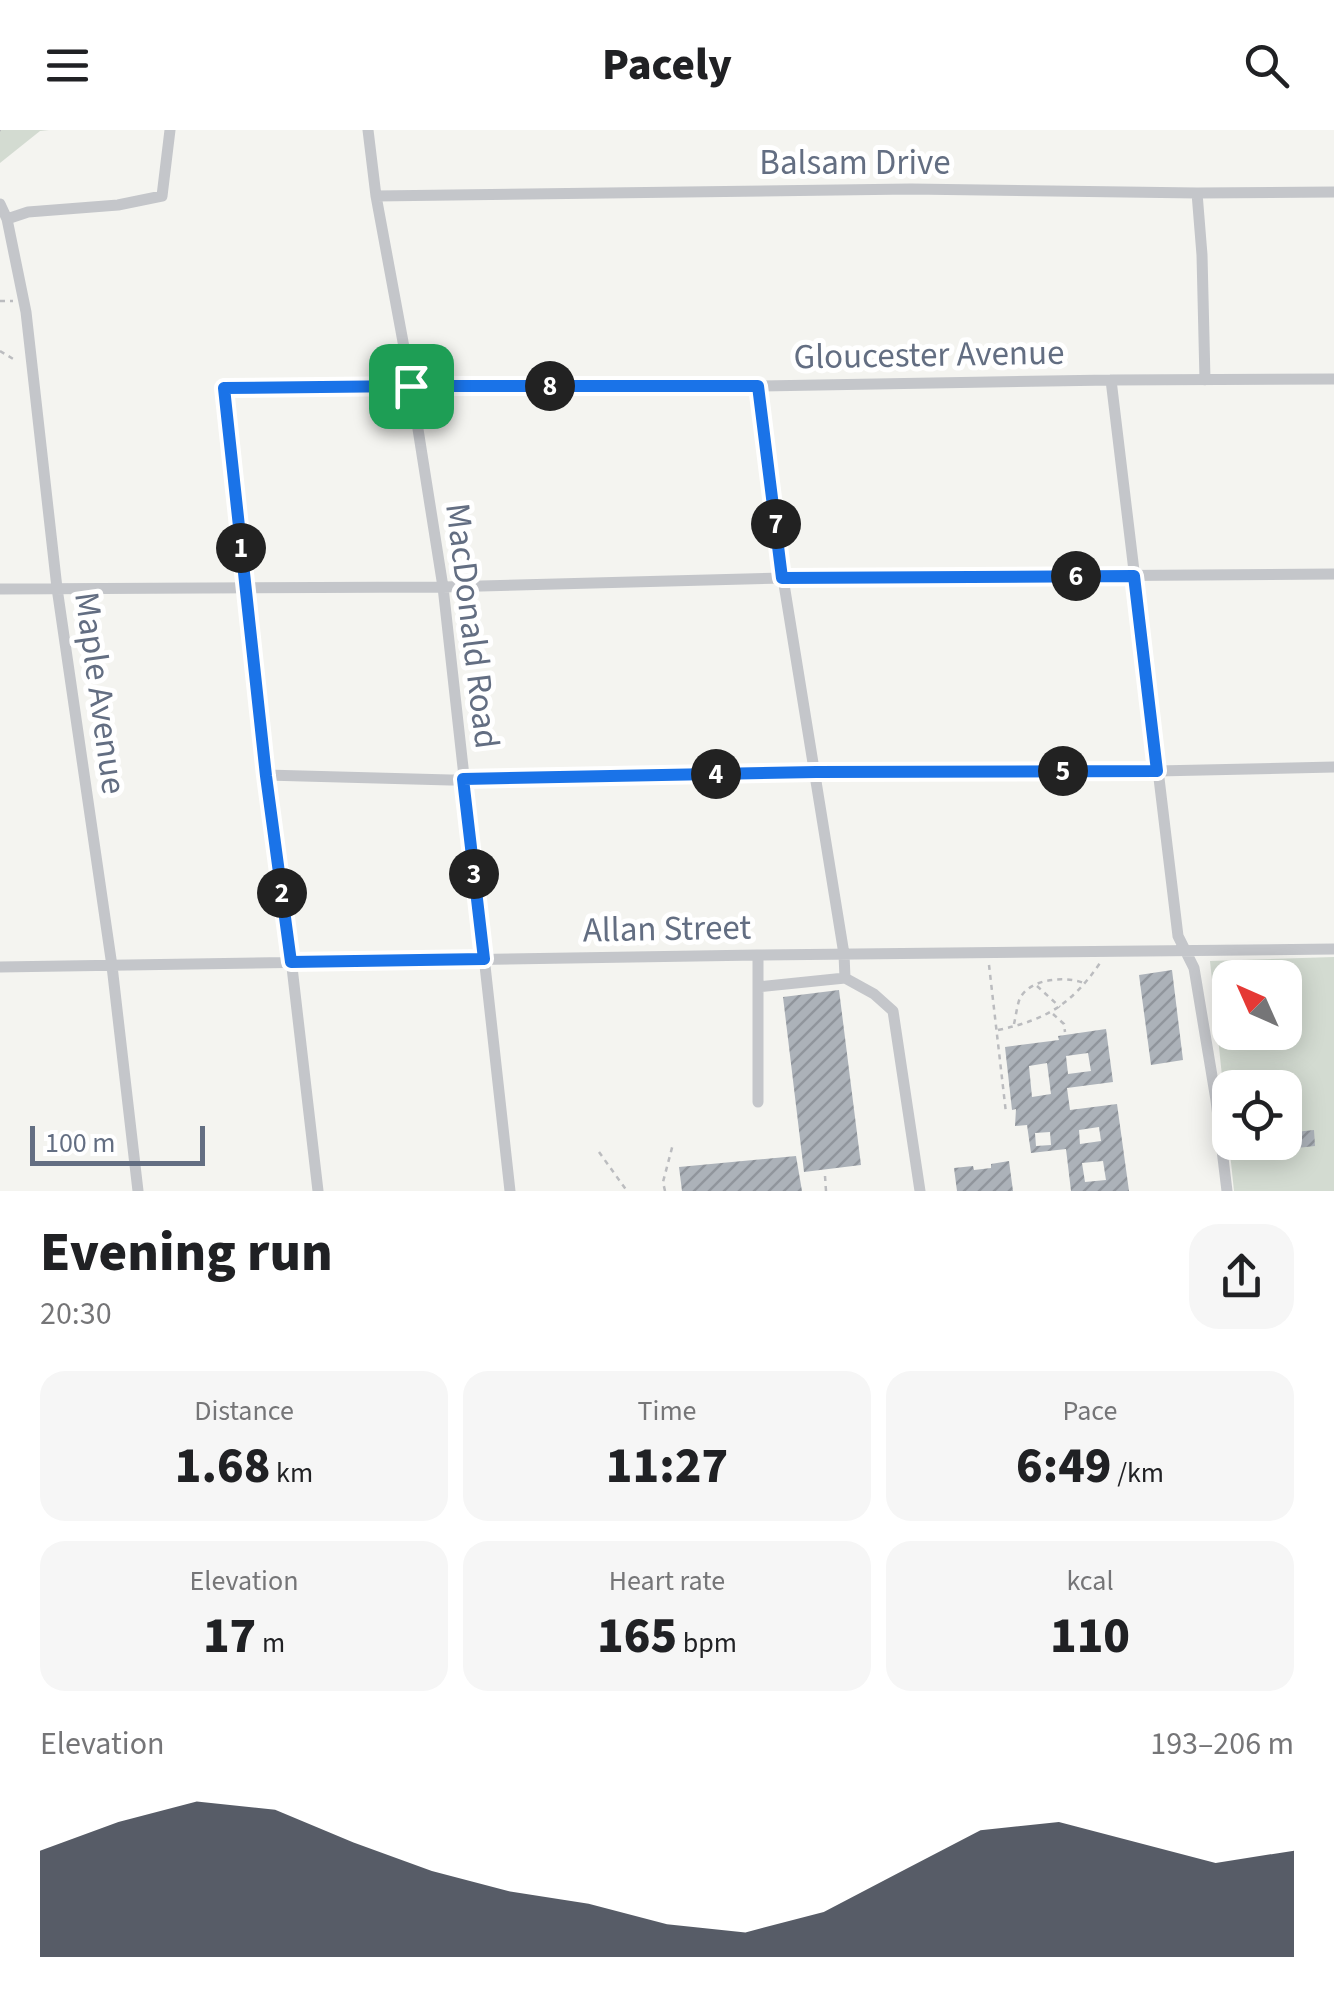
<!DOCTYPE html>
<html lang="en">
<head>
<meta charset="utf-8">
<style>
	body { margin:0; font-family:"Source Sans 3",sans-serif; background:#f6f6f6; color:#202124; height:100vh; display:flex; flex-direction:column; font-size:38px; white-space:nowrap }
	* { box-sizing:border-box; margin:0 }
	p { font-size:32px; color:#757577 }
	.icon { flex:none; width:55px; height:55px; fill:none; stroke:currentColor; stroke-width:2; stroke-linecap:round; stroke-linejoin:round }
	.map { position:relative; height:1061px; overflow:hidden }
	.details { display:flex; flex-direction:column; background:#fff; flex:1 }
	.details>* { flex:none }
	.needle { width:65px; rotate:315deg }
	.fabs { position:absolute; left:1212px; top:830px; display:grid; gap:20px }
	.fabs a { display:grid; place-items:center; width:90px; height:90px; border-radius:20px; background:#fff; box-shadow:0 5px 25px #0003; font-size:50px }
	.scale { position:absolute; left:30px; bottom:25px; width:175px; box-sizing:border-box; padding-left:10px; border:5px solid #636e82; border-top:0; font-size:28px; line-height:35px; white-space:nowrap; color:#636e82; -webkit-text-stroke:8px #fff; paint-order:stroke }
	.pin { position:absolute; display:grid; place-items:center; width:85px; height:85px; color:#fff; margin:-42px; border-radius:20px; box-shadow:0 5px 15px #0006 }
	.km { position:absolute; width:50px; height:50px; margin:-25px; border-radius:50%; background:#222; color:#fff; font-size:28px; line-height:50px; text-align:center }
	.round { display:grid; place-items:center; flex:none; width:105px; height:105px; border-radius:30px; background:#f6f6f6 }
	.summary { display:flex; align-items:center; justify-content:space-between; height:170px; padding:0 40px }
	h1 { font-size:55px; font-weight:800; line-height:75px }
	.figures { display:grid; grid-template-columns:repeat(3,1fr); gap:15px; height:170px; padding:10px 40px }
	.figures div { display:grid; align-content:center; border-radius:25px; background:#f6f6f6; text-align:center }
	.figures b { font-size:50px; font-weight:800 }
	.figures small { font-size:28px; font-weight:400 }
	.figures p { font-size:28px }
	.chart { height:280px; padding:20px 40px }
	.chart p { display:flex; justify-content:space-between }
	.chart svg { width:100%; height:180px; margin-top:10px; fill:#111827; opacity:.7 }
	header { display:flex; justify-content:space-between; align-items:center; height:130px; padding:0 40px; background:#fff; font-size:45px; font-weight:800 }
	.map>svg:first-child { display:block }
	.green { fill:#d3dbd1; fill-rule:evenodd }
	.building { fill:url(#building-hatch); fill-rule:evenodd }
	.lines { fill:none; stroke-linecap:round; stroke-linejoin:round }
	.path { stroke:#bbbcbf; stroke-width:2.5; stroke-dasharray:5 5; stroke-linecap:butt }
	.minor { stroke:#c4c6ca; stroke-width:11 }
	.route-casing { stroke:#fff; stroke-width:20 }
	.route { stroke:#1a73e8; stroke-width:12 }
	.labels { text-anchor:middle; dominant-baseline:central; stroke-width:10; stroke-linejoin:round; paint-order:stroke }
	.street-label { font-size:35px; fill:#636e82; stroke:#fff }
</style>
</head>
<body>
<header><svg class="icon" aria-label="menu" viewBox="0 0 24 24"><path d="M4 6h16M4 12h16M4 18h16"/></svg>Pacely<svg class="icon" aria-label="search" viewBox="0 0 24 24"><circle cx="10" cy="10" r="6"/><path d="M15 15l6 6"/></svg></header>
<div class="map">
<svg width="1334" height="1061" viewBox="0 0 1334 1061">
	<defs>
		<pattern id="building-hatch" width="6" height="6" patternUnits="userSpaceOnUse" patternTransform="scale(2.5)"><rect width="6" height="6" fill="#acb2b9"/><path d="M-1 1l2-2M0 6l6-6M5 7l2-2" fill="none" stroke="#90959c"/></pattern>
	</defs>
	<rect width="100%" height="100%" fill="#f4f4f0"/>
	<path class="green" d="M 0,0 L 49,0 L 40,1 L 0,33 Z
		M 1334,827 L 1334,1061 L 1234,1061 L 1210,831 ZM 1230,848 L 1285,848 L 1285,902 L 1230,902 ZM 1230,958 L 1285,958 L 1285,1012 L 1230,1012 Z"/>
	<path class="building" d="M 1172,840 L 1183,930 L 1151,935 L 1139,845 Z
		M 839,860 L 861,1035 L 804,1042 L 783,867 Z
		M 1106,899 L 1113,952 L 1067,958 L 1070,980 L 1117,974 L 1129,1061 L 1071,1061 L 1066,1019 L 1031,1023 L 1027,995 L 1015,996 L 1016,979 L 1012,980 L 1005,917 L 1059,910 L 1058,906 ZM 1088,923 L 1091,941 L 1068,944 L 1066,926 ZM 1047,933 L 1051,964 L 1032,967 L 1029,936 ZM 1099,997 L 1101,1011 L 1080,1014 L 1079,1000 ZM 1050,1002 L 1051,1015 L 1036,1016 L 1035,1003 ZM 1103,1031 L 1106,1050 L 1085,1052 L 1082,1033 Z
		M 1314,1000 L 1315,1016 L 1297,1018 L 1295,1002 Z
		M 1245,1012 L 1265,1012 L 1266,1023 L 1247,1026 Z
		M 796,1026 L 802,1061 L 682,1061 L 679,1037 Z
		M 1009,1031 L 1013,1061 L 957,1061 L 954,1038 L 973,1036 L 974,1040 L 991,1038 L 991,1034 Z"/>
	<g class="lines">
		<path class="path" d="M 0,0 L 1,0
			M 0,171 L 13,171
			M 0,221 L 15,230
			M 989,835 L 1006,983
			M 1037,856 L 1060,877
			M 1053,884 L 1064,894 L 1065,902
			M 1014,894 C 1016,886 1017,875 1020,868 C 1031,848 1065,846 1084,853
			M 998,900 C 1046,890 1072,874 1100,833
			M 599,1022 L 627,1061
			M 825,1046 L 826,1061
			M 665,1061 L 663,1052 L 673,1014"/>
		<path class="minor" d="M 368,0 L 376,66 L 411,255 L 443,457 L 510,1061
			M 1197,63 L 1202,125 L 1205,250
			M 376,66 L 911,59 L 1197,63 L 1334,62
			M 0,74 L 7,89 L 26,182 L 57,458 L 112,836 L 138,1061
			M 7,89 L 28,82 L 118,75 L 162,66 L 170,0
			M 1111,250 L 1178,806 L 1194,838 L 1216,970 L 1227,1061
			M 758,256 L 783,448 L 844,824 L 845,848 L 874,864 L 893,881 L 920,1061
			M 0,459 L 443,457 L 783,448 L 1334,444
			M 266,645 L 450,650 L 816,642 L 1157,641 L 1334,637
			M 758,825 L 758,972
			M 0,837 L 758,825 L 1334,819
			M 758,857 L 845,848
			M 318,1061 L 290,820 L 266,645 L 224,258 L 411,255 L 758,256 L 1111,250 L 1334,249"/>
	</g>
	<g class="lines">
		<defs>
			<path id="route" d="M 411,256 L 758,256 L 782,448 L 1134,446 L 1157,641 L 816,642 L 463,649 L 484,829 L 291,832 L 266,646 L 224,258 Z"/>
		</defs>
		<use href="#route" class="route-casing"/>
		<use href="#route" class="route"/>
	</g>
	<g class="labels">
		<g class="street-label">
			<text x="855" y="33">Balsam Drive</text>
			<text transform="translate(929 225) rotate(-1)">Gloucester Avenue</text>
			<text transform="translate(472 496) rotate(83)">MacDonald Road</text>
			<text transform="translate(100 563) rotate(82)">Maple Avenue</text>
			<text transform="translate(667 799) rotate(-1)">Allan Street</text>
		</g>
	</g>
</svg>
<div class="fabs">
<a><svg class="needle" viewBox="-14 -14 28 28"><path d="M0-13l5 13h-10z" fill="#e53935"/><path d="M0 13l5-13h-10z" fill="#757577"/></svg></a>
<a><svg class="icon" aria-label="locate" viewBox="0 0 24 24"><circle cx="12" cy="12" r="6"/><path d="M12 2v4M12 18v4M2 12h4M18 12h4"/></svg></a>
</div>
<div class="scale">100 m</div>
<div class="pin" style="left:411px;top:256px;background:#1e9e55"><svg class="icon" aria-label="arrive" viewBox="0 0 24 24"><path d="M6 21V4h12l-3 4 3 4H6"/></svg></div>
<b class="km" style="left:241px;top:418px">1</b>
<b class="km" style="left:282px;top:763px">2</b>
<b class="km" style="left:474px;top:744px">3</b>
<b class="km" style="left:716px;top:644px">4</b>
<b class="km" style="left:1063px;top:641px">5</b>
<b class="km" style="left:1076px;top:446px">6</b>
<b class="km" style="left:776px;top:394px">7</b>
<b class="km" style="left:550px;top:256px">8</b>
</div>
<section class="details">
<div class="summary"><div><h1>Evening run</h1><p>20:30</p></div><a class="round"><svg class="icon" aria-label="share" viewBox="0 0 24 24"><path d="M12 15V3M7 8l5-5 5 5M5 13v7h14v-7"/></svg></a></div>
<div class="figures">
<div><p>Distance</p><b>1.68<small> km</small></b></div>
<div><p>Time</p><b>11:27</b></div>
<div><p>Pace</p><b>6:49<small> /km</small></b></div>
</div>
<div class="figures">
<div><p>Elevation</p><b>17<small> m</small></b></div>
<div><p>Heart rate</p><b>165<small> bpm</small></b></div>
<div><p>kcal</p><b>110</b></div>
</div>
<div class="chart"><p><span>Elevation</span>193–206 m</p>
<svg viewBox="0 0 160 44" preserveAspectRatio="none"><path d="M0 44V18L10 11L20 6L30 8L40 16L50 23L60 28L70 31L80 36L90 38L100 33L110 23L120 13L130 11L140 16L150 21L160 18V44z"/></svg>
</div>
</section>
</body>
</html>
